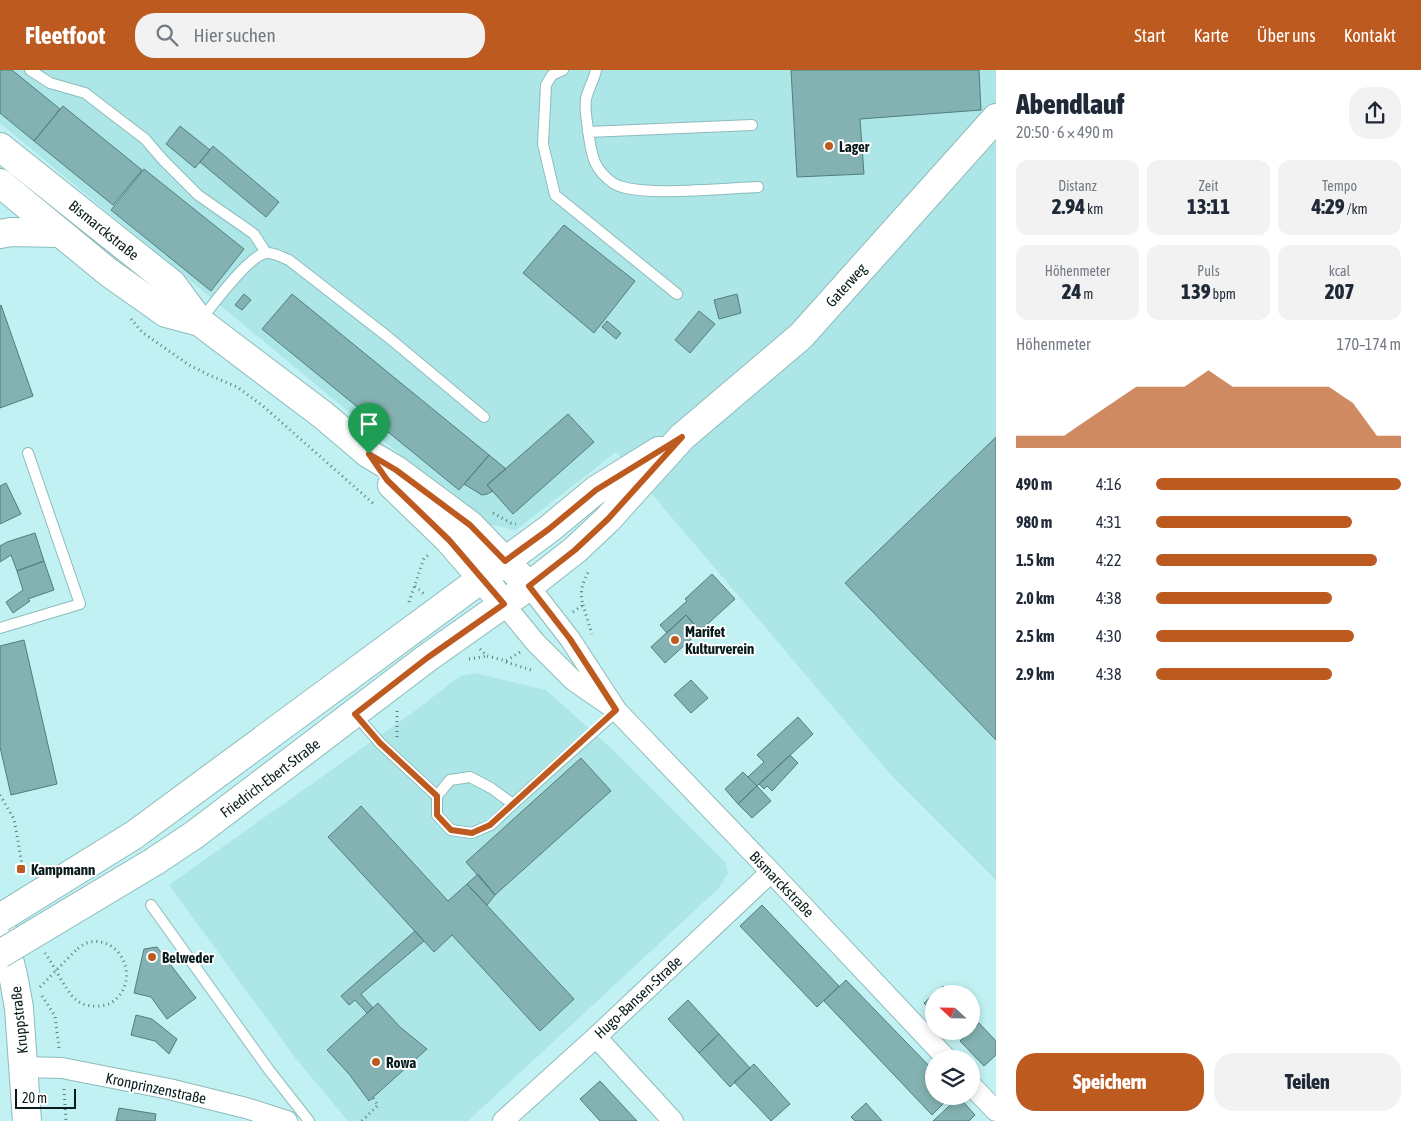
<!DOCTYPE html>
<html lang="de">
<head>
<meta charset="utf-8">
<style>
	body { margin:0; font-family:"Asap Condensed",sans-serif; background:#f2f2f3; color:#1f2937; height:100vh; display:flex; flex-direction:column; font-size:19px; white-space:nowrap }
	* { box-sizing:border-box; margin:0 }
	p { font-size:16px; color:#747a83 }
	.icon { flex:none; width:28px; height:28px; fill:none; stroke:currentColor; stroke-width:2; stroke-linecap:round; stroke-linejoin:round }
	.map { position:relative; flex:1; overflow:hidden }
	.drawer { display:flex; flex-direction:column; background:#fff; width:425px }
	.drawer>* { flex:none }
	.needle { width:32px; rotate:292deg }
	.buttons { position:absolute; left:925px; top:915px; display:grid; gap:10px }
	.buttons a { display:grid; place-items:center; width:55px; height:55px; border-radius:50%; background:#fff; box-shadow:0 2px 8px #0003; font-size:25px }
	.scale { position:absolute; left:15px; bottom:12px; width:61px; box-sizing:border-box; padding-left:5px; border:2px solid #091c1c; border-top:0; font-size:14px; line-height:18px; white-space:nowrap; color:#091c1c; -webkit-text-stroke:4px #fff; paint-order:stroke }
	.pin { position:absolute; display:grid; place-items:center; width:42px; height:42px; color:#fff; margin:-51px -21px; border-radius:50% 50% 50% 0; rotate:-45deg; box-shadow:0 0 5px #0007 }
	.pin .icon { rotate:45deg }
	.round { display:grid; place-items:center; flex:none; width:52px; height:52px; border-radius:20px; background:#f2f2f3 }
	.head { display:flex; align-items:center; justify-content:space-between; height:85px; padding:0 20px }
	h1 { font-size:28px; font-weight:800; line-height:38px }
	.metrics { display:grid; grid-template-columns:repeat(3,1fr); gap:8px; height:85px; padding:5px 20px }
	.metrics div { display:grid; align-content:center; border-radius:12px; background:#f2f2f3; text-align:center }
	.metrics b { font-size:21px; font-weight:800 }
	.metrics small { font-size:14px; font-weight:400 }
	.metrics p { font-size:14px }
	.chart { height:140px; padding:10px 20px }
	.chart p { display:flex; justify-content:space-between }
	.chart svg { width:100%; height:90px; margin-top:5px; fill:#bd5a1f; opacity:.7 }
	.button { display:flex; gap:10px; margin-top:auto; padding:10px 20px }
	.button a { flex:1; height:58px; border-radius:20px; background:#bd5a1f; color:#fff; font-size:20px; font-weight:800; line-height:58px; text-align:center }
	.button a+a { background:#f2f2f3; color:#1f2937 }
	ul { padding:0 20px; list-style:none; font-size:16px }
	li { display:grid; grid-template-columns:80px 60px 1fr; align-items:center; height:38px }
	li i { height:12px; border-radius:6px; background:#bd5a1f }
	header { display:flex; align-items:center; gap:30px; box-sizing:border-box; height:70px; padding:0 25px; background:#bd5a1f; color:#fff }
	header strong { font-size:24px }
	nav { display:flex; gap:28px; margin-inline-start:auto; font-size:18px }
	.search { width:350px; height:45px; background:#f2f2f3; display:flex; align-items:center; gap:12px; box-sizing:border-box; padding:0 18px; border-radius:20px; color:#747a83; font-size:19px }
	main { display:flex; flex:1; min-height:0 }
	.map>svg:first-child { display:block }
	.built { fill:#ade6e7 }
	.building { fill:#84b2b2; stroke:#517e7e }
	.lines { fill:none; stroke-linecap:round; stroke-linejoin:round }
	.lane-casing { stroke:#8dbbbc; stroke-width:12 }
	.street-casing { stroke:#8dbbbc; stroke-width:22 }
	.secondary-casing { stroke:#8dbbbc; stroke-width:30 }
	.path { stroke:#5c7d7d; stroke-width:3; stroke-dasharray:1 4; stroke-linecap:butt }
	.lane { stroke:#fff; stroke-width:10 }
	.street { stroke:#fff; stroke-width:20 }
	.secondary { stroke:#fff; stroke-width:28 }
	.secondary-bridge-casing { stroke:#8dbbbc; stroke-width:30; stroke-linecap:butt }
	.path-bridge { stroke:#5c7d7d; stroke-width:3; stroke-dasharray:1 4; stroke-linecap:butt }
	.secondary-bridge { stroke:#fff; stroke-width:28 }
	.route-casing { stroke:#fff; stroke-width:10 }
	.route { stroke:#bd5a1f; stroke-width:6 }
	.poi-dot { fill:#bd5a1f; stroke:#fff; stroke-width:2 }
	.labels { text-anchor:middle; dominant-baseline:central; stroke-width:4; stroke-linejoin:round; paint-order:stroke }
	.poi-label { font-size:15px; font-weight:bold; fill:#091c1c; stroke:#fff; text-anchor:start }
	.street-label { font-size:15px; fill:#091c1c; stroke:#fff }
</style>
</head>
<body>
<header>
<strong>Fleetfoot</strong>
<div class="search"><svg class="icon" aria-label="search" viewBox="0 0 24 24"><circle cx="10" cy="10" r="6"/><path d="M15 15l6 6"/></svg>Hier suchen</div>
<nav><a>Start</a><a>Karte</a><a>Über uns</a><a>Kontakt</a></nav>
</header>
<main>
<div class="map">
<svg width="996" height="1051" viewBox="0 0 996 1051">
	<rect width="100%" height="100%" fill="#c1f1f2"/>
	<path class="built" d="M 0,0 L 996,0 L 996,810 L 891,705 L 616,382 L 516,460 L 483,453 L 0,53 Z
		M 475,603 L 546,620 L 613,680 L 725,792 L 728,803 L 719,818 L 468,1051 L 348,1051 L 297,990 L 169,815 L 419,638 L 460,606 Z"/>
	<path class="building" d="M 0,0 L 12,0 L 60,39 L 34,71 L 0,43 Z
		M 791,0 L 979,0 L 981,40 L 860,49 L 864,104 L 797,107 Z
		M 63,36 L 142,100 L 113,135 L 34,71 Z
		M 180,56 L 210,80 L 195,98 L 166,74 Z
		M 213,76 L 279,132 L 266,147 L 200,92 Z
		M 144,99 L 244,179 L 211,221 L 111,140 Z
		M 564,155 L 635,211 L 594,263 L 523,203 Z
		M 244,224 L 251,230 L 242,240 L 235,235 Z
		M 292,224 L 489,385 L 459,420 L 262,259 Z
		M 737,224 L 741,243 L 719,249 L 714,230 Z
		M 1,235 L 33,326 L 0,338 L 0,236 Z
		M 699,241 L 715,254 L 690,283 L 675,270 Z
		M 607,251 L 621,263 L 616,269 L 602,257 Z
		M 568,344 L 594,372 L 513,444 L 487,415 Z
		M 996,367 L 996,670 L 845,513 Z
		M 489,385 L 506,399 L 487,415 L 493,421 L 487,424 L 482,425 L 464,414 Z
		M 6,413 L 21,444 L 0,454 L 0,416 Z
		M 35,463 L 44,491 L 17,501 L 11,485 L 0,492 L 0,476 L 7,472 Z
		M 44,491 L 54,520 L 28,529 L 30,531 L 13,543 L 6,532 L 23,520 L 17,501 Z
		M 712,504 L 735,529 L 700,561 L 686,545 L 667,563 L 660,555 L 687,531 L 685,529 Z
		M 686,545 L 700,561 L 665,593 L 651,577 Z
		M 24,570 L 57,714 L 11,725 L 0,677 L 0,576 Z
		M 691,610 L 708,628 L 691,643 L 674,625 Z
		M 798,647 L 813,664 L 757,716 L 748,707 L 764,692 L 757,685 Z
		M 790,685 L 798,693 L 772,721 L 767,716 L 764,719 L 759,714 Z
		M 581,688 L 611,721 L 495,825 L 466,792 Z
		M 743,702 L 757,716 L 738,734 L 725,719 Z
		M 757,716 L 771,731 L 752,748 L 738,734 Z
		M 361,736 L 448,831 L 467,814 L 574,929 L 540,961 L 452,865 L 434,882 L 328,767 Z
		M 478,804 L 495,825 L 487,835 L 467,814 Z
		M 762,835 L 839,916 L 817,937 L 740,856 Z
		M 415,861 L 424,871 L 361,924 L 373,938 L 367,943 L 355,930 L 349,935 L 341,926 Z
		M 157,877 L 196,928 L 167,949 L 151,927 L 134,923 L 144,879 Z
		M 846,910 L 934,1001 L 934,1026 L 951,1026 L 932,1045 L 824,931 Z
		M 943,916 L 951,924 L 934,924 Z
		M 934,924 L 934,944 L 924,933 Z
		M 688,930 L 719,964 L 699,983 L 668,949 Z
		M 378,933 L 400,957 L 427,979 L 369,1031 L 349,1004 L 327,980 Z
		M 136,945 L 152,949 L 177,969 L 169,984 L 155,971 L 131,965 Z
		M 979,953 L 996,971 L 996,985 L 984,996 L 960,971 Z
		M 719,964 L 750,998 L 730,1017 L 699,983 Z
		M 754,994 L 790,1034 L 771,1051 L 734,1012 Z
		M 600,1011 L 637,1051 L 600,1051 L 580,1029 Z
		M 959,1027 L 975,1045 L 969,1051 L 933,1051 Z
		M 866,1033 L 882,1051 L 855,1051 L 851,1047 Z
		M 119,1038 L 156,1044 L 155,1051 L 116,1051 Z"/>
	<g class="lines">
		<defs>
			<path id="lane" d="M 30,0 L 50,13 L 85,23 L 145,69 L 164,91 L 198,125 L 254,164 L 266,183
				M 563,0 L 552,5 L 546,15 L 543,74 L 555,125 L 677,224
				M 596,0 C 594,10 588,19 586,29 C 584,40 588,56 589,67 C 592,88 595,100 613,113 C 635,128 728,118 758,117
				M 588,62 L 752,55
				M 200,251 C 212,236 249,185 266,183 C 274,182 283,188 289,190 L 388,267 L 484,347
				M 0,558 L 80,534 L 28,383
				M 355,644 L 380,673 L 437,726
				M 513,734 L 491,755 L 472,763 L 451,760 L 437,745 L 437,726 L 450,710 L 470,707 L 491,718 L 513,734 L 617,641
				M 151,835 L 269,1000 L 309,1051"/>
			<path id="street" d="M 529,516 L 570,569 L 617,641 L 771,802 L 947,989
				M 504,534 L 535,572 L 574,611 L 609,635
				M 596,967 L 673,1051
				M 24,997 L 62,998 L 169,1019 L 246,1038 L 287,1051
				M 971,1015 L 996,1041
				M 503,1051 L 596,967 L 771,802"/>
			<path id="secondary" d="M 0,77 L 172,214 L 200,252 L 323,345 L 369,384 L 396,400 L 470,455 L 529,516
				M 0,113 L 108,202 L 166,243 L 200,252
				M 0,164 L 11,162 L 59,163
				M 392,415 L 449,470 L 493,521
				M 134,765 L 549,459 L 596,420 L 659,381
				M 155,791 L 194,765 L 427,588 L 529,516 L 575,480 L 608,449 L 682,367 L 801,266 L 996,48
				M 0,851 L 14,910 L 19,938 L 27,1051"/>
		</defs>
		<use href="#lane" class="lane-casing"/>
		<use href="#street" class="street-casing"/>
		<use href="#secondary" class="secondary-casing"/>
		<path class="path" d="M 131,249 L 142,262 L 189,295 L 209,305 L 237,317 L 263,336 L 375,435
			M 493,443 L 511,453 L 516,454
			M 415,516 L 424,524
			M 409,532 L 424,488 L 430,484
			M 583,535 L 592,564
			M 573,542 L 583,535 C 579,520 583,512 590,499
			M 480,579 L 487,586 L 506,591 L 520,582
			M 469,589 L 487,586
			M 506,592 L 534,601
			M 397,667 L 397,641
			M 0,725 L 14,749 L 24,805
			M 40,917 L 76,880
			M 42,926 L 55,946 L 59,978
			M 64,1019 L 66,1051
			M 362,1051 L 378,1035 L 373,1028"/>
		<use href="#lane" class="lane"/>
		<use href="#street" class="street"/>
		<use href="#secondary" class="secondary"/>
		<defs>
			<path id="secondary-bridge" d="M 0,848 L 134,765
				M 0,884 L 155,791"/>
		</defs>
		<use href="#secondary-bridge" class="secondary-bridge-casing"/>
		<path class="path-bridge" d="M 45,883 C 53,894 65,919 74,928 C 81,935 88,936 98,936 C 106,936 113,933 118,927 C 138,905 120,867 90,872 C 85,873 80,877 76,880"/>
		<use href="#secondary-bridge" class="secondary-bridge"/>
	</g>
	<g class="lines">
		<defs>
			<path id="route" d="M 682,367 L 608,449 L 575,480 L 529,516 L 570,569 L 616,640 L 490,755 L 472,763 L 451,760 L 437,745 L 437,726 L 380,673 L 355,644 L 427,588 L 504,534 L 449,470 L 387,410 L 369,384 L 396,400 L 470,455 L 505,491 L 549,459 L 596,420 Z"/>
		</defs>
		<use href="#route" class="route-casing"/>
		<use href="#route" class="route"/>
	</g>
	<g class="poi-dot">
		<circle cx="829" cy="76" r="5"/>
		<circle cx="675" cy="570" r="5"/>
		<rect x="16" y="794" width="10" height="10" rx="2.5"/>
		<circle cx="152" cy="887" r="5"/>
		<circle cx="376" cy="992" r="5"/>
	</g>
	<g class="labels">
		<g class="poi-label">
			<text x="839" y="76">Lager</text>
			<text x="685" y="561">Marifet<tspan x="685" dy="17">Kulturverein</tspan></text>
			<text x="31" y="799">Kampmann</text>
			<text x="162" y="887">Belweder</text>
			<text x="386" y="992">Rowa</text>
		</g>
		<g class="street-label">
			<text transform="translate(104 160) rotate(39)">Bismarckstraße</text>
			<text transform="translate(846 215) rotate(-48)">Gaterweg</text>
			<text transform="translate(270 708) rotate(-37)">Friedrich-Ebert-Straße</text>
			<text transform="translate(782 814) rotate(46)">Bismarckstraße</text>
			<text transform="translate(638 927) rotate(-43)">Hugo-Bansen-Straße</text>
			<text transform="translate(19 950) rotate(-96)">Kruppstraße</text>
			<text transform="translate(156 1018) rotate(12)">Kronprinzenstraße</text>
		</g>
	</g>
</svg>
<div class="buttons">
<a><svg class="needle" viewBox="-14 -14 28 28"><path d="M0-13l5 13h-10z" fill="#e53935"/><path d="M0 13l5-13h-10z" fill="#747a83"/></svg></a>
<a><svg class="icon" aria-label="layers" viewBox="0 0 24 24"><path d="M12 4l9 5-9 5-9-5zM3 14l9 5 9-5"/></svg></a>
</div>
<div class="scale">20 m</div>
<div class="pin" style="left:369px;top:384px;background:#1e9e55"><svg class="icon" aria-label="arrive" viewBox="0 0 24 24"><path d="M6 21V4h12l-3 4 3 4H6"/></svg></div>
</div>
<section class="drawer">
<div class="head"><div><h1>Abendlauf</h1><p>20:50 · 6 × 490 m</p></div><a class="round"><svg class="icon" aria-label="share" viewBox="0 0 24 24"><path d="M12 15V3M7 8l5-5 5 5M5 13v7h14v-7"/></svg></a></div>
<div class="metrics">
<div><p>Distanz</p><b>2.94<small> km</small></b></div>
<div><p>Zeit</p><b>13:11</b></div>
<div><p>Tempo</p><b>4:29<small> /km</small></b></div>
</div>
<div class="metrics">
<div><p>Höhenmeter</p><b>24<small> m</small></b></div>
<div><p>Puls</p><b>139<small> bpm</small></b></div>
<div><p>kcal</p><b>207</b></div>
</div>
<div class="chart"><p><span>Höhenmeter</span>170–174 m</p>
<svg viewBox="0 0 160 44" preserveAspectRatio="none"><path d="M0 44V38L10 38L20 38L30 30L40 22L50 14L60 14L70 14L80 6L90 14L100 14L110 14L120 14L130 14L140 22L150 38L160 38V44z"/></svg>
</div>
<ul>
<li><b>490 m</b>4:16<i style="width:100%"></i></li>
<li><b>980 m</b>4:31<i style="width:80%"></i></li>
<li><b>1.5 km</b>4:22<i style="width:90%"></i></li>
<li><b>2.0 km</b>4:38<i style="width:72%"></i></li>
<li><b>2.5 km</b>4:30<i style="width:81%"></i></li>
<li><b>2.9 km</b>4:38<i style="width:72%"></i></li>
</ul>
<div class="button"><a>Speichern</a><a>Teilen</a></div>
</section>
</main>
</body>
</html>
